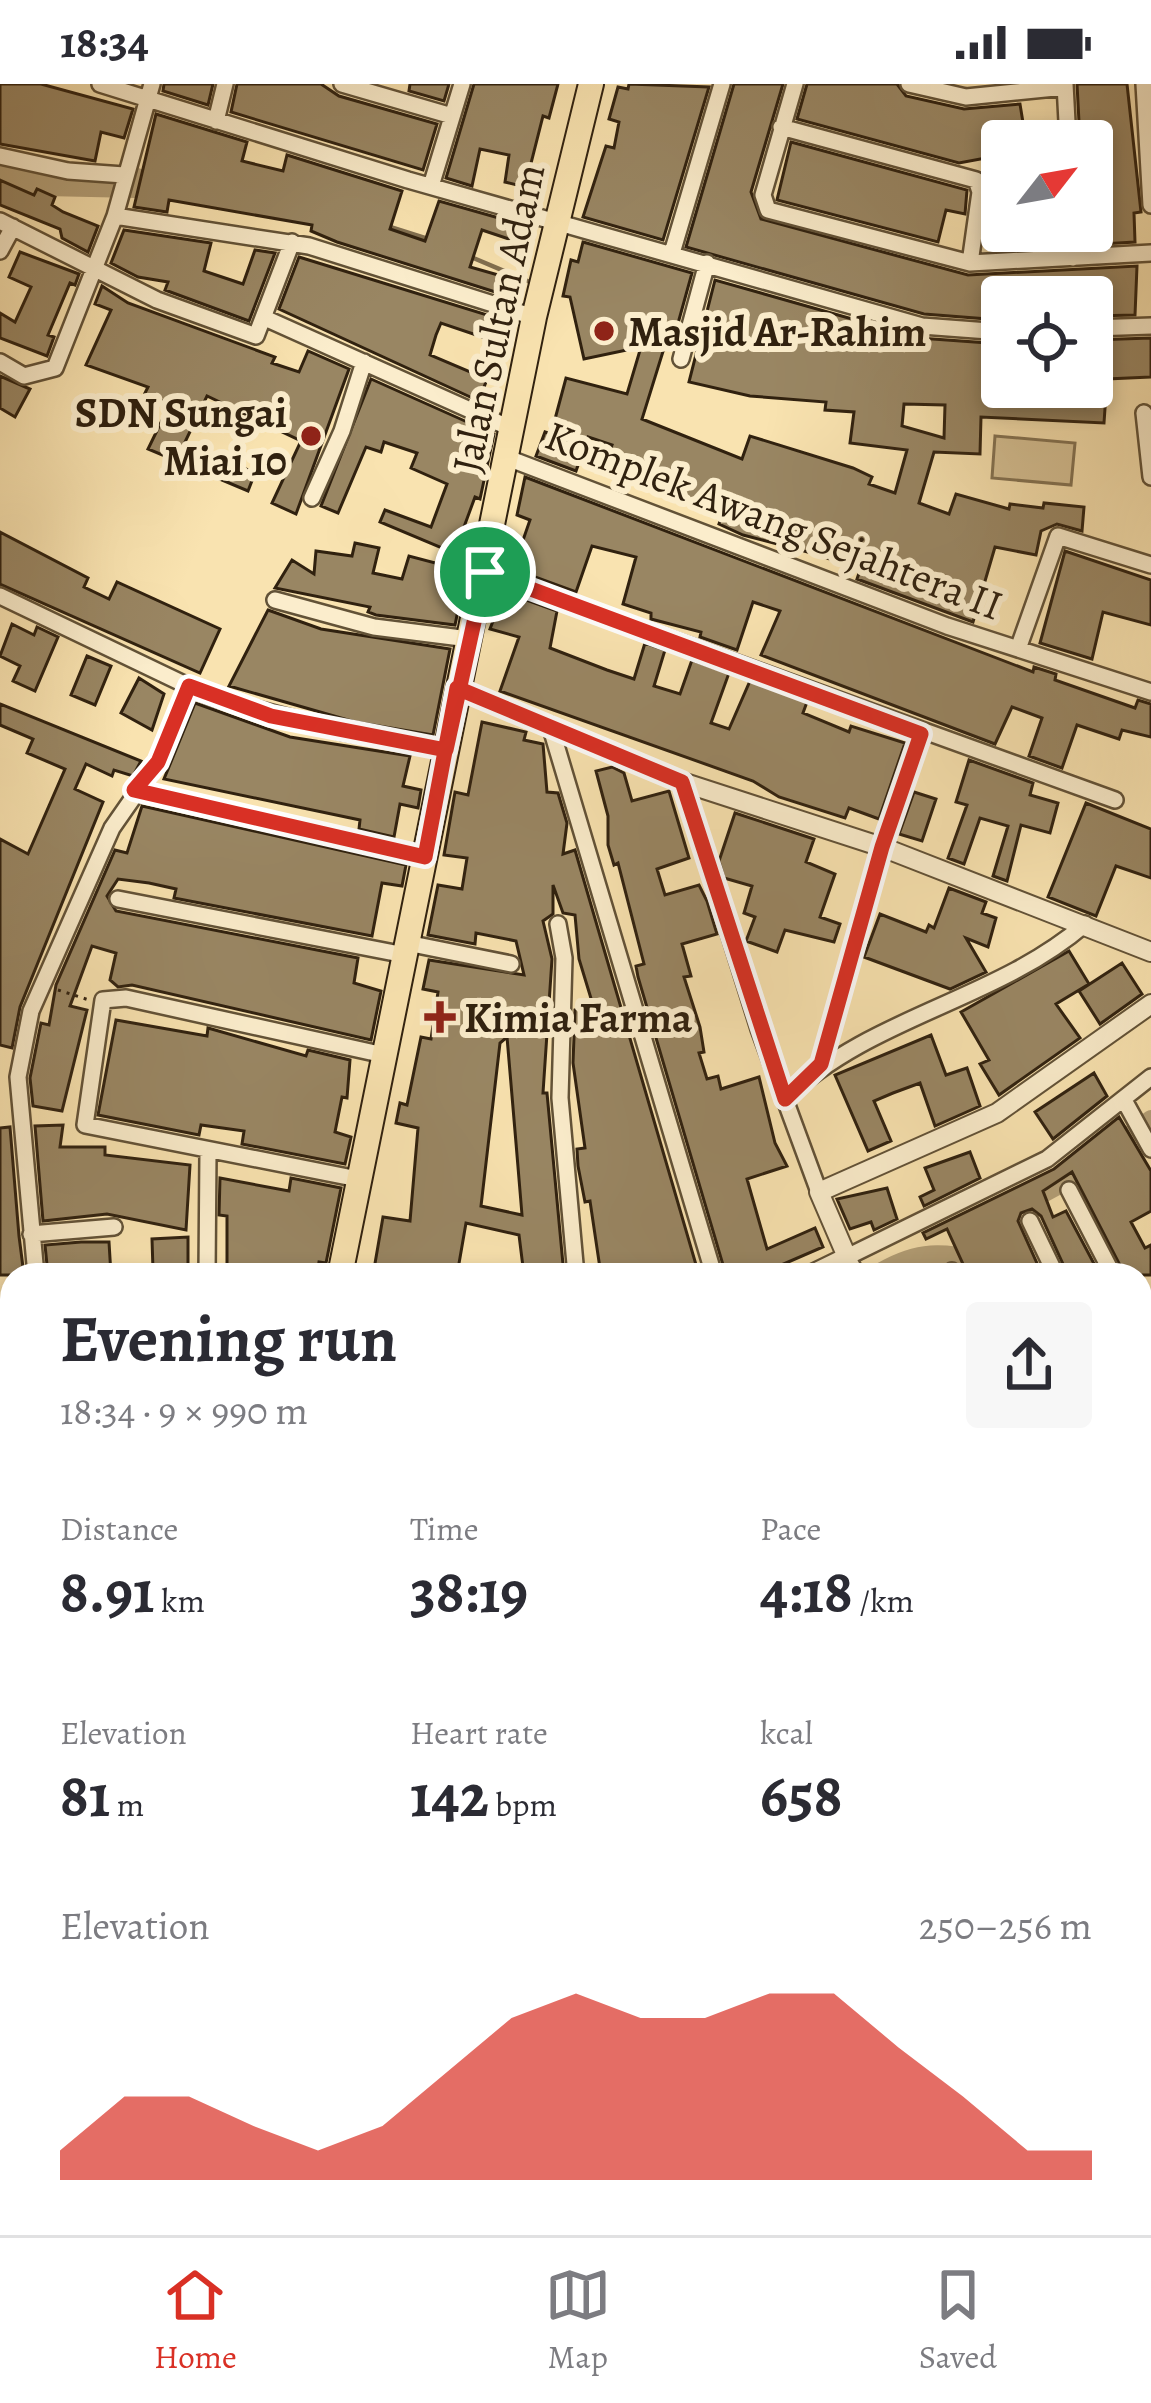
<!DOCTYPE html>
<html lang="en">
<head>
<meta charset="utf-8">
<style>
	body { margin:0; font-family:Alegreya,serif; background:#f7f7f7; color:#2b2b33; height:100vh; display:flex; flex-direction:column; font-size:45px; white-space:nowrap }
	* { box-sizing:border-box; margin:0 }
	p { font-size:39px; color:#7c7c81 }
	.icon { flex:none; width:66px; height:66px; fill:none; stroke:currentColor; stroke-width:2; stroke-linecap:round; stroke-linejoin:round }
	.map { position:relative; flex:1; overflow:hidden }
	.panel { position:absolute; left:0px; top:1179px; width:1152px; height:972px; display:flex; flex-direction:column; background:#fff; border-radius:36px 36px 0 0; box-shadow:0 6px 18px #0003 }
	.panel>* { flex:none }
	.needle { width:78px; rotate:59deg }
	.fabs { position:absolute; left:981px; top:36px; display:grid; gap:24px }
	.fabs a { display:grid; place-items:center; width:132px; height:132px; border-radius:12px; background:#fff; box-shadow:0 6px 18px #0003; font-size:60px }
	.pin { position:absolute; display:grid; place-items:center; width:102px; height:102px; color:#fff; margin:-51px; border:6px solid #fff; border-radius:50%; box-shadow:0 3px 12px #0007 }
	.round { display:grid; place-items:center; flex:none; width:126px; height:126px; border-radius:12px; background:#f7f7f7 }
	.headline { display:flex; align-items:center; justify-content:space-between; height:204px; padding:0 60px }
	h1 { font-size:66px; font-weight:700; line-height:90px }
	.stats { display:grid; grid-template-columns:repeat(3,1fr); gap:18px; height:204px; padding:12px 60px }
	.stats div { display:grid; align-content:center }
	.stats b { font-size:60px; font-weight:700 }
	.stats small { font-size:33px; font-weight:400 }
	.stats p { font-size:33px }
	.chart { height:336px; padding:24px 60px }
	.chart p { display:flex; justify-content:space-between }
	.chart svg { width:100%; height:216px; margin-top:12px; fill:#d93025; opacity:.7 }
	.status { display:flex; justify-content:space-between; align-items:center; height:84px; padding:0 60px; background:#fff; direction:ltr }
	.status svg { height:33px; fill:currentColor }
	.tab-bar { display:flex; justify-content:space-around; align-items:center; height:168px; border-top:3px solid #e1e1e2; background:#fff; font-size:33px; color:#7c7c81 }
	.tab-bar a { display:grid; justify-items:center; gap:6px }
	.tab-bar .current { color:#d93025 }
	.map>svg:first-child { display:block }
	.green { fill:#d7c295; stroke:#847252; stroke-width:3 }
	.water { fill:#b5a179; stroke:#806e4f; stroke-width:3 }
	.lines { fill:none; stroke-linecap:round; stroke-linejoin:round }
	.stream { stroke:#806e4f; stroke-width:4.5 }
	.canal { stroke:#b5a179; stroke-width:18 }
	.river { stroke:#b5a179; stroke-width:30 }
	.building { fill:#998663; stroke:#30210f; stroke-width:3; fill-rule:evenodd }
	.minor-casing { stroke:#625237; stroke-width:20 }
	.tertiary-casing { stroke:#625237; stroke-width:22 }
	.primary-casing { stroke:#30210f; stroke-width:28 }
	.path { stroke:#30210f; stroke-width:3; stroke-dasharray:3 6; stroke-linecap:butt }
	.minor { stroke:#fbedcc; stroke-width:15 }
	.tertiary { stroke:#fbedcc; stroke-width:18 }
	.primary { stroke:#f9e3b0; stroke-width:24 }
	.route-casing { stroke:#fff; stroke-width:24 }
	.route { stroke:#d93025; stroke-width:15 }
	.poi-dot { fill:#8f2418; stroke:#fbedcc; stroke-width:4.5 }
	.labels { text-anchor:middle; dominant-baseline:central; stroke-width:12; stroke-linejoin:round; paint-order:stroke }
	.street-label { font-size:42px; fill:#30210f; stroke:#fbedcc }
	.poi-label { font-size:42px; font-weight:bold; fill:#30210f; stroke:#fbedcc; text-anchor:start }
</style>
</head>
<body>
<div class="status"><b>18:34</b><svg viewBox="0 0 49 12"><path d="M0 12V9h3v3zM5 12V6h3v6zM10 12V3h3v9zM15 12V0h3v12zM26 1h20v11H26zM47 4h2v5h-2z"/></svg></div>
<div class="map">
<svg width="1151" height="2151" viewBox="0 0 1151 2151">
	<rect width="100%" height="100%" fill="#f9e3b0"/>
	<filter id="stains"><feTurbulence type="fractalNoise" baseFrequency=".00167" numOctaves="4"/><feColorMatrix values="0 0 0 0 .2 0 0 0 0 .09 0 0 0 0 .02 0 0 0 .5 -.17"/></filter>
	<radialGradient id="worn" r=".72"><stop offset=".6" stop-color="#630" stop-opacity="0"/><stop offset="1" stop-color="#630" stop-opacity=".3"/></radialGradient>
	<path class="green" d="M 995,352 L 1075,359 L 1071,401 L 992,394 Z"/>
	<path class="water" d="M 1151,1708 L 1151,1959 L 1140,1978 L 1140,1732 Z
		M 961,2139 L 1066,2139 L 1062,2151 L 956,2151 Z"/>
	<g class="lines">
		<path class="stream" d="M 387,142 L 428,155
			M 471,173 L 530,198
			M 0,1405 L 12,1403"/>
		<path class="canal" d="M 1026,1119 L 1063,1099 L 1151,1035
			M 875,1191 C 912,1168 937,1166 978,1176"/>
		<path class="river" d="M 0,96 L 136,99"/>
	</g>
	<path class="building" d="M 0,0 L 41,0 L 133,25 L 124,54 L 101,48 L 95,77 L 0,60 Z
		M 164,0 L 213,0 L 208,21 L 163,7 Z
		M 237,0 L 321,0 L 339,12 L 437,40 L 423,86 L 231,28 Z
		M 410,0 L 449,0 L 444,17 L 409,7 Z
		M 474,0 L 558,0 L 549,34 L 543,32 L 525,103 L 505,98 L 509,71 L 480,65 L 472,102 L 446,94 Z
		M 629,0 L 709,3 L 663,156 L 583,133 L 606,62 L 614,64 L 619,38 L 609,35 L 618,3 L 628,5 Z
		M 734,0 L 783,0 L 751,108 L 761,135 L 968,191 L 1137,182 L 1135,231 L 1092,232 L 1092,213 L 1000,213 L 1001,236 L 924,230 L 686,163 Z
		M 807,0 L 897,0 L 906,12 L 964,25 L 1020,20 L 1026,57 L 1002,57 L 1002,71 L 959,79 L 797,35 Z
		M 1077,0 L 1127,0 L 1141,128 L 1134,129 L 1135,158 L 1084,161 L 1084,147 L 1092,147 L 1092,57 L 1080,57 Z
		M 156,30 L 247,58 L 242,77 L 283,87 L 287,71 L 402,107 L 390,145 L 425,157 L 439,117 L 520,140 L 515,157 L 482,146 L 470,183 L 512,195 L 508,212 L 337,158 L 311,147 L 312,141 L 169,116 L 167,128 L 134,123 Z
		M 791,58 L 967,106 L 965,130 L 946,126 L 938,158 L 777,116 Z
		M 0,96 L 34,111 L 37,105 L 55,113 L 52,121 L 63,128 L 98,142 L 88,168 L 62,154 L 60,145 L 0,121 Z
		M 1002,135 L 1002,147 L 1060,147 L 1061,162 L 991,166 L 988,137 Z
		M 124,146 L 211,159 L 204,187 L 243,200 L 255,166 L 275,169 L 249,237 L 165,206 L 168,198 L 138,193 L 111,179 Z
		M 583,158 L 692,189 L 672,261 L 665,261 L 642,335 L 742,375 L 750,352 L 853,384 L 872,393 L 869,400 L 895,409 L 907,366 L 850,359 L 854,328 L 825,326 L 826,318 L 750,312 L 689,298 L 715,196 L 919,254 L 1002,260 L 1002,305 L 1092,310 L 1092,256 L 1151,254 L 1151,293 L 1107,295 L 1104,339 L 981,333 L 980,370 L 934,368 L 919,419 L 949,430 L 956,410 L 1009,425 L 1010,420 L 1043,424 L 1044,419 L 1084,423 L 1082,447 L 1057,440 L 1041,447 L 1036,471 L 995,463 L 973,538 L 857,495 L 860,486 L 819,471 L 743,451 L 719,440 L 723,429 L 672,409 L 676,398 L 637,385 L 633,397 L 614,391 L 619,378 L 607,374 L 612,361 L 588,353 L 576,387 L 536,372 L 545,348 L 551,350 L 566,294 L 627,310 L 641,263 L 584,275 L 570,213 L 563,212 L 571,176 L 578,178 ZM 904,320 L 945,321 L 944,354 L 902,342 Z
		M 20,168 L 79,190 L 75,201 L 70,199 L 48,251 L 54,253 L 47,272 L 0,254 L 0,229 L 15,238 L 31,203 L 9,193 Z
		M 299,173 L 510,238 L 503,260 L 441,239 L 436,251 L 430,271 L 487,295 L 479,317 L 279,225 Z
		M 102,202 L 128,219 L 275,273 L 272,279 L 299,288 L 308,267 L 349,285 L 296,430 L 272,419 L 301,357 L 207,312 L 185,358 L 255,389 L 248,407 L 148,365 L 170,320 L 145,309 L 148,303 L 86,281 L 111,226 L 95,220 Z
		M 0,292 L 30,305 L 15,333 L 0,324 Z
		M 371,295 L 494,350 L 480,415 L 475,413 L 461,451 L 472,455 L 468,475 L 380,438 L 385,426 L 431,443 L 447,400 L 411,384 L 417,369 L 384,358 L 381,368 L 366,363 L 338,429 L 321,422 Z
		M 525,393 L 1033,588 L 1034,583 L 1056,590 L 1055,596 L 1135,624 L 1138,616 L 1151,620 L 1151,653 L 1122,646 L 1119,655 L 1077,641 L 1062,684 L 1029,672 L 1042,634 L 1012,623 L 995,660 L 761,571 L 780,527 L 753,518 L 737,566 L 700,553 L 701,548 L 651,535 L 651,529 L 623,520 L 636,473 L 592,462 L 576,508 L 513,485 L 530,436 L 517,431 Z
		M 0,448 L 88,494 L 84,503 L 109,515 L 117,498 L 220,545 L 200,589 L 0,500 Z
		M 355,459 L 379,464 L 373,489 L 402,495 L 409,472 L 466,487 L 455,541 L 376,531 L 368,528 L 370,523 L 275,504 L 292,476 L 314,490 L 316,467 L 352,472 Z
		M 1065,467 L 1151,496 L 1151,541 L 1103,528 L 1092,575 L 1040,559 Z
		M 504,508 L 557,527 L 550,564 L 607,586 L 634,595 L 645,559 L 665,566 L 654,602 L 680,610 L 692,576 L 729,589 L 711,639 L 729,645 L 750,597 L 807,618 L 803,629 L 849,648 L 851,642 L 905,659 L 879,735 L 849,724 L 845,734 L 779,713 L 753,697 L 500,607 L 519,553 L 490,545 Z
		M 268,526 L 321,545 L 450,565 L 433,651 L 355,638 L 229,602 Z
		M 12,540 L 34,551 L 37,543 L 58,553 L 35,607 L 13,597 L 20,582 L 0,572 Z
		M 87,572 L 111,582 L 95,621 L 71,611 Z
		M 139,594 L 164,610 L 152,646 L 121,629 Z
		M 195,619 L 290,653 L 410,672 L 403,702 L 421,706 L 418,724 L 400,720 L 394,753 L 359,745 L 360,736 L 164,695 Z
		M 0,620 L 141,677 L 133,692 L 114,686 L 112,692 L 86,680 L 75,705 L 103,718 L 20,923 L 12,964 L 0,961 L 0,755 L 28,770 L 65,685 L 27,669 L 33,655 L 0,641 Z
		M 482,638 L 526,648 L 524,656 L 543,660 L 547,708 L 558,709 L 567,739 L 563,770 L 575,766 L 699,1191 L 601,1191 L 590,1117 L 585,1118 L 578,1082 L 577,1065 L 585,1064 L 573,979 L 575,926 L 593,921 L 579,875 L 575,831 L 563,829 L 553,801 L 553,830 L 543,837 L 552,875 L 543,1009 L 547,1009 L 564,1191 L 524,1191 L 519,1151 L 466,1139 L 457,1191 L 373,1191 L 383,1133 L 410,1137 L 418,1044 L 396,1039 L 400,1019 L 407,1021 L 421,953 L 431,955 L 438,908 L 423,905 L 429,876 L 524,891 L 516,857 L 476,849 L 475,860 L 428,851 L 438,801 L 462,805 L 467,774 L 444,771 L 455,708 L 468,711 ZM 507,953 L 516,1059 L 522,1131 L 481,1122 L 500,959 Z
		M 969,676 L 1033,699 L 1030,711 L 1058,719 L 1050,749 L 1021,741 L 1007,797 L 993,792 L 1008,742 L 980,734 L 964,780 L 948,774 L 967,721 L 956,718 Z
		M 612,683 L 624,689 L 632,717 L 669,707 L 689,774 L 657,785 L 665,811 L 699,801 L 707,817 L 717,850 L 682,860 L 691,892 L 684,893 L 700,943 L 704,968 L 699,969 L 707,995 L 718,992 L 721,1005 L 759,993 L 775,1059 L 787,1082 L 747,1095 L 767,1165 L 815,1144 L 823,1163 L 772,1185 L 773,1191 L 726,1191 L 638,893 L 636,882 L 644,880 L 618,779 L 614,781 L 608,761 L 608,732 L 596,687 Z
		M 914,708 L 936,715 L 922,757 L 899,750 Z
		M 1086,719 L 1151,745 L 1151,794 L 1116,782 L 1096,832 L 1048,813 Z
		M 142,722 L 406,781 L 402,802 L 382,799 L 372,852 L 174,814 L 176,805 L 149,799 L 118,795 L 107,812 L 116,827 L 358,874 L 354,899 L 381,907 L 371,956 L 132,901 L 118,903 L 110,896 L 116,869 L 92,862 L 70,922 L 87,926 L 62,1027 L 33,1022 L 30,994 L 41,939 L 49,941 L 56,901 L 115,766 L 127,769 Z
		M 735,729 L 814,755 L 806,778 L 835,790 L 820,833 L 840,840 L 834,858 L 785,846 L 777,868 L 746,857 L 755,833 L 744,829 L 752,802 L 724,794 L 719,777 Z
		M 949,804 L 986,818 L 982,829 L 996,834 L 988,863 L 966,854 L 986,888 L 950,905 L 864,873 L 880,830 L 926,848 L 929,841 L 934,844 Z
		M 1069,867 L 1089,900 L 1056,920 L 1080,954 L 999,1011 L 980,980 L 989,976 L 961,928 Z
		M 1122,879 L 1142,910 L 1100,940 L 1079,907 Z
		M 116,936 L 207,952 L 208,944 L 306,972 L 308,966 L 350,976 L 347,1014 L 342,1013 L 335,1048 L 351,1053 L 345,1080 L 242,1060 L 244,1047 L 201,1041 L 199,1051 L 98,1031 Z
		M 931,951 L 946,991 L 967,984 L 980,1022 L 935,1042 L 920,999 L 893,1009 L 874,1017 L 891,1057 L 868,1067 L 835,991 Z
		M 1094,989 L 1107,1012 L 1053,1055 L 1035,1028 Z
		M 1119,1033 L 1151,1087 L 1151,1127 L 1131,1138 L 1145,1164 L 1151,1161 L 1151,1191 L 1125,1191 L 1072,1088 L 1043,1107 L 1053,1133 L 1066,1127 L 1100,1191 L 1068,1191 L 1041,1132 L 1032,1125 L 1021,1129 L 1018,1137 L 1040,1186 L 1030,1191 L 968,1191 L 947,1145 L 926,1155 L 923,1149 L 1054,1085 Z
		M 63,1041 L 60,1063 L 105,1063 L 105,1071 L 190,1081 L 186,1146 L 107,1130 L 43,1137 L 35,1042 Z
		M 10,1043 L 19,1152 L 24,1191 L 0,1191 L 0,1044 Z
		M 970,1068 L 980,1094 L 924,1122 L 920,1113 L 934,1106 L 925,1084 Z
		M 220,1094 L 289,1107 L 291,1094 L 341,1104 L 326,1179 L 319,1178 L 317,1191 L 227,1191 L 227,1132 L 219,1131 Z
		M 887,1104 L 897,1135 L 874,1146 L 871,1138 L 850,1145 L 837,1115 Z
		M 188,1153 L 188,1186 L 153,1186 L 152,1155 Z
		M 81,1158 L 109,1158 L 111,1191 L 48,1191 L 45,1161 Z"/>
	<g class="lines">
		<defs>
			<path id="minor" d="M 100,0 L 408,96 L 922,242 L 1002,248
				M 342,0 L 452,32
				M 795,0 L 763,111 L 768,126 L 970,179 L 1151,169
				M 909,0 L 966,13 L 1065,3
				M 1065,0 L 1068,57
				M 1144,0 L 1151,121
				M 216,37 L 225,0
				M 781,43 L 976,96 L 980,108 L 970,179
				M 0,72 L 68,87 L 124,91
				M 431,102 L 462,0
				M 115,132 L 309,162 L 534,233
				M 0,137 L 157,216 L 256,252 L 292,158
				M 1072,147 L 1073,174
				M 0,167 L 13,143
				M 672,169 L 722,0
				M 267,235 L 510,344
				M 1092,244 L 1151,242
				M 681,275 L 707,179
				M 0,278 L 24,292 L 55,284 L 115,132 L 152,0
				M 1144,329 L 1151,393
				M 505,373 L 947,542 L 1151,608
				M 312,414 L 342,347 L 364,278
				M 485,488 L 1115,716
				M 0,512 L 211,613 L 344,648 L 446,666
				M 275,516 L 374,543 L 469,555
				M 1018,565 L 1058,452 L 1151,481
				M 550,641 L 714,1191
				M 682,698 L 759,945 L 819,1108
				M 134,705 L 425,773
				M 118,815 L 405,871
				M 558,840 L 564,874 L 560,1014 L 576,1191
				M 407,859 L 511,880
				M 821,980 L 882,763 L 921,650
				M 785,1015 C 870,932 996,917 1085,840
				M 1124,1016 L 1151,1065
				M 358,1095 L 85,1041 L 103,916 L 126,914 L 384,971
				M 1069,1106 L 1113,1191
				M 1030,1137 L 1056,1191
				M 31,1150 L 114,1143
				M 952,1187 L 954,1191
				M 36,1191 L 18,993 L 31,927 L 112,744 L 158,678 L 189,603
				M 207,1191 L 208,1068
				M 857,1191 L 847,1173 L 1047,1075 L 1151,993
				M 1140,1243 L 1151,1264
				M 1140,1407 L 1151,1403
				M 1140,2047 L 1151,2031
				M 1140,2108 L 1151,2114
				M 416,2139 L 421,2151
				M 516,2139 L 521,2151
				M 614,2139 L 619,2151
				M 713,2139 L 718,2151
				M 815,2139 L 820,2151
				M 920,2139 L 925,2151"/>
			<path id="tertiary" d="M 457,604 L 682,698 L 882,763 L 1151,868
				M 810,1191 L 847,1173 L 819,1108 L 997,1029 L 1151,920
				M 0,1362 L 12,1360"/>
			<path id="primary" d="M 340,1191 L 534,233 L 591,0
				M 156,2151 L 158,2139"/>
		</defs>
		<use href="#minor" class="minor-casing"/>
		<use href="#tertiary" class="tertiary-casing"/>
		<use href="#primary" class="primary-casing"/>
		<path class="path" d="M 58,906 L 89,916"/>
		<use href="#minor" class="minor"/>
		<use href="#tertiary" class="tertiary"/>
		<use href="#primary" class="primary"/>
	</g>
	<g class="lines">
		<defs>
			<path id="route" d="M 485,488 L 446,666 L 271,632 L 189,602 L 158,678 L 134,706 L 425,773 L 457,604 L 682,698 L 785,1015 L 821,980 L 882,763 L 921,650 L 485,488"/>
		</defs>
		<use href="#route" class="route-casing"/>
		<use href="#route" class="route"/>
	</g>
	<g class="poi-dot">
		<circle cx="604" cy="247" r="12"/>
		<circle cx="311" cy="352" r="12"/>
		<path d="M434 915h12v12h12v12h-12v12h-12v-12h-12v-12h12z"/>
	</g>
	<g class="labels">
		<g class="street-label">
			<text transform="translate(498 234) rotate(-78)">Jalan Sultan Adam</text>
			<text transform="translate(774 436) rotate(21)">Komplek Awang Sejahtera II</text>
		</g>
		<g class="poi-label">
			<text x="628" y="247">Masjid Ar-Rahim</text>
			<text x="287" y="328" text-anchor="end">SDN Sungai<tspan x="287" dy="48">Miai 10</tspan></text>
			<text x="464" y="933">Kimia Farma</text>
		</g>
	</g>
	<rect width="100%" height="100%" filter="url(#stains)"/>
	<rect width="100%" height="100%" fill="url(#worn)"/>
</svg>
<div class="fabs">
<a><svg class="needle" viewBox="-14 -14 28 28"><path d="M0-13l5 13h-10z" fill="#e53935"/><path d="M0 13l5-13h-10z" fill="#7c7c81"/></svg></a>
<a><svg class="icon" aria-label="locate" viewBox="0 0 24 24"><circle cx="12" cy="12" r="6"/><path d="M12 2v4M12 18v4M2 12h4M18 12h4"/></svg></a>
</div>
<div class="pin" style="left:485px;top:488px;background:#1e9e55"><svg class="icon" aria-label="arrive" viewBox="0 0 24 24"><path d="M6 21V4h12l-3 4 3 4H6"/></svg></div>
<section class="panel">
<div class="headline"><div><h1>Evening run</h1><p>18:34 · 9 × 990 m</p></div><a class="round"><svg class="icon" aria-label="share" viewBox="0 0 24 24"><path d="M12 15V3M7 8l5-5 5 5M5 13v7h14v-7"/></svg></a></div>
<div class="stats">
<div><p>Distance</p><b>8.91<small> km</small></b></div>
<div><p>Time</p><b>38:19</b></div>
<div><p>Pace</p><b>4:18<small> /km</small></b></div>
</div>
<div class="stats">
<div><p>Elevation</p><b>81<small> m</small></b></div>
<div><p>Heart rate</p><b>142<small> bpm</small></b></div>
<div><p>kcal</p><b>658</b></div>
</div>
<div class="chart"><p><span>Elevation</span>250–256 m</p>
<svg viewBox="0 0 160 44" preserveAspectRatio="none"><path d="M0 44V38L10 27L20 27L30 33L40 38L50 33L60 22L70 11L80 6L90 11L100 11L110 6L120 6L130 17L140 27L150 38L160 38V44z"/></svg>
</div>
</section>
</div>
<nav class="tab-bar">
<a class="current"><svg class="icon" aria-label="home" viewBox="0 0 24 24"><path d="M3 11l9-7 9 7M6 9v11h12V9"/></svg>Home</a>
<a><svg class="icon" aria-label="map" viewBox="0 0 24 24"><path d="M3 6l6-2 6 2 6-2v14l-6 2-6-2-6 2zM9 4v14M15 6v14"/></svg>Map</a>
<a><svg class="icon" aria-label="saved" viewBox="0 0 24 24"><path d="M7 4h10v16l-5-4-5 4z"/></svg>Saved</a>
</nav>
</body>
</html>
